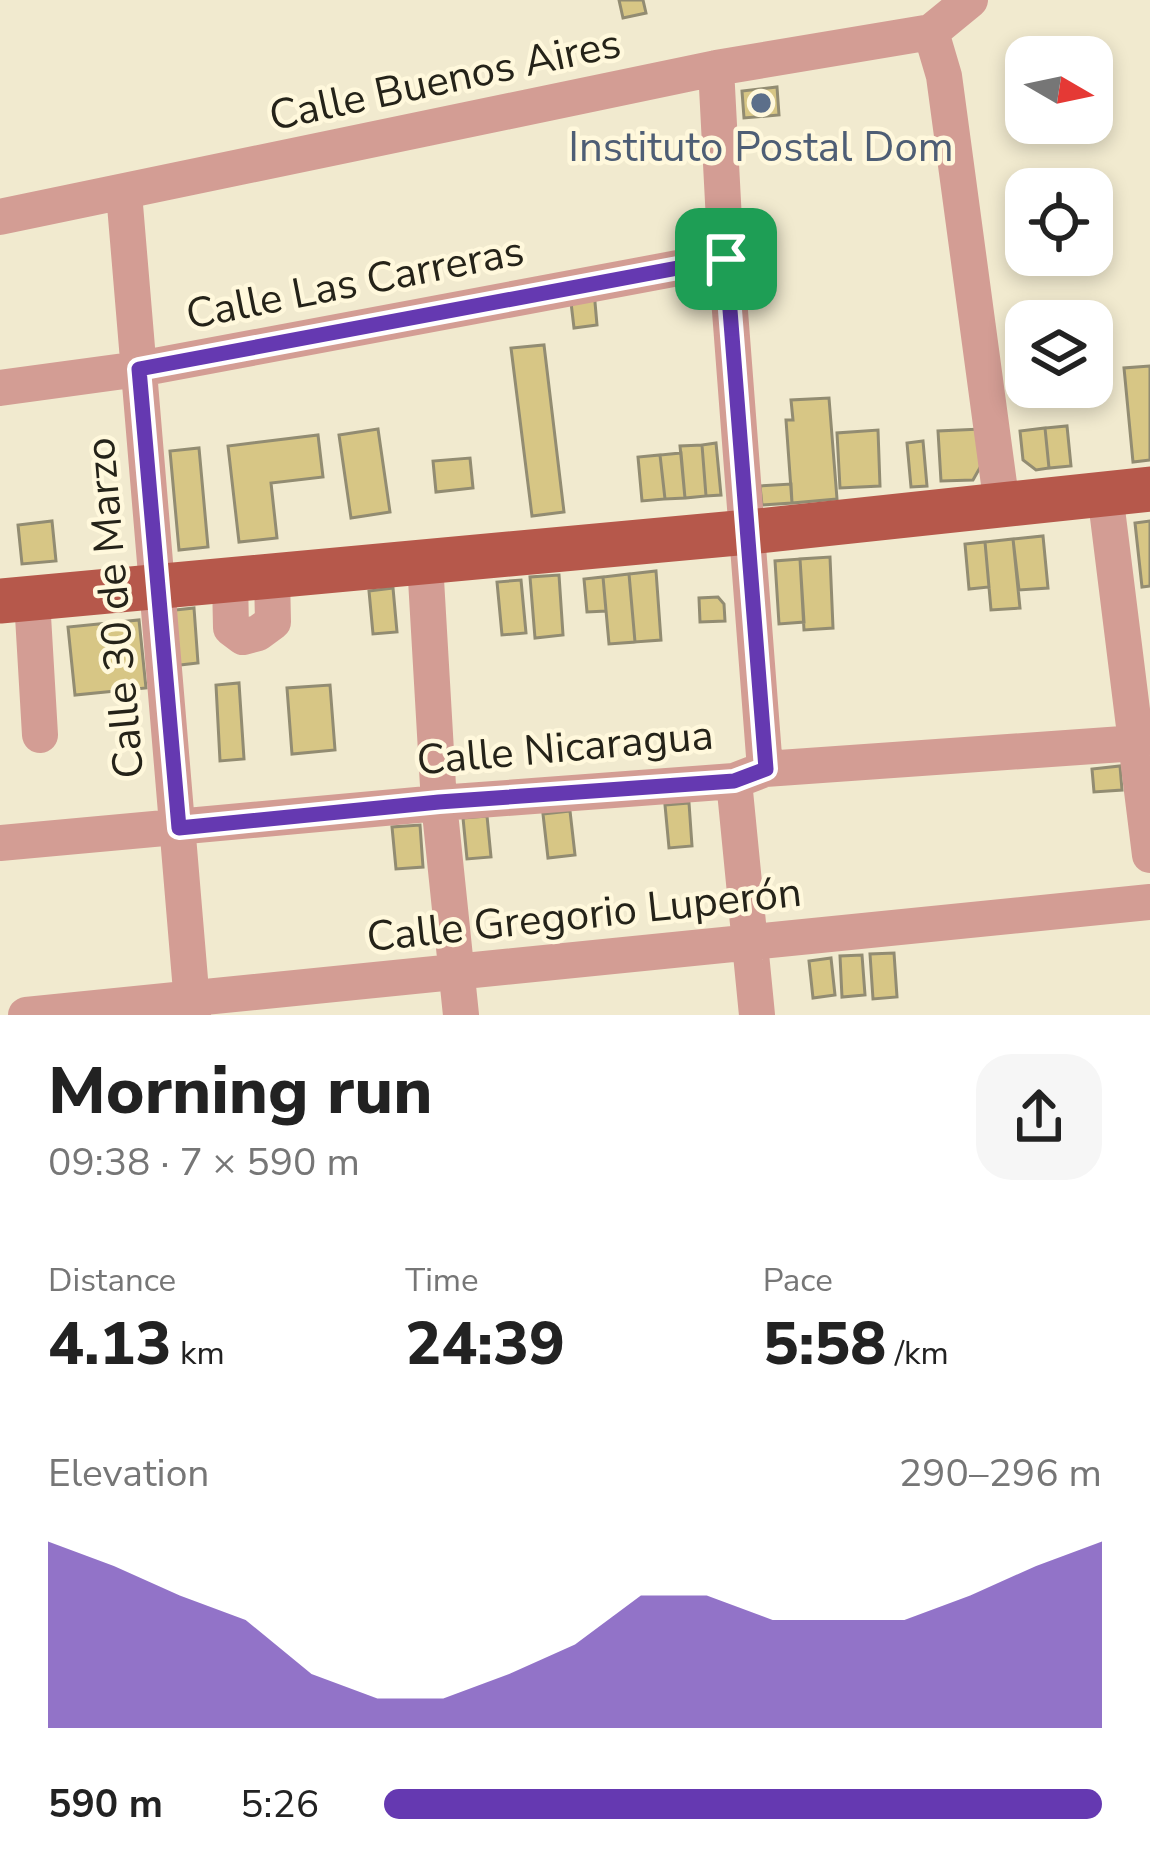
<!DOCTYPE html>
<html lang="en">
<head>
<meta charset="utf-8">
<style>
	body { margin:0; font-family:"Nunito Sans",sans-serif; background:#f6f6f6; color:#222; height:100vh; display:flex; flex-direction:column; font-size:45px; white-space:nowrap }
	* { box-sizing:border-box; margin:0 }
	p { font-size:39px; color:#767676 }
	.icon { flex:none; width:66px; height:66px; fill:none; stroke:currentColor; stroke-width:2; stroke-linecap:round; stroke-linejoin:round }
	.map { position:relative; height:1015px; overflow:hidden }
	.side { display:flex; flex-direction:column; background:#fff; flex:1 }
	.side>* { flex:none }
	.needle { width:78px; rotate:99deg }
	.buttons { position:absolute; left:1005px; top:36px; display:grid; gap:24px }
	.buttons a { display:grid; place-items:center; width:108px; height:108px; border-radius:24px; background:#fff; box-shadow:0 6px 18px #0003; font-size:60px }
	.pin { position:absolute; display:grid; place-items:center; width:102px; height:102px; color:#fff; margin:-51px; border-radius:24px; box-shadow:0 6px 18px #0006 }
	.round { display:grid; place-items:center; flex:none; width:126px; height:126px; border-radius:36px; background:#f6f6f6 }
	.overview { display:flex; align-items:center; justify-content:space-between; height:204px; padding:0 48px }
	h1 { font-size:66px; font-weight:800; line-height:90px }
	.metrics { display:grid; grid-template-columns:repeat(3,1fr); gap:18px; height:204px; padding:12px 48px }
	.metrics div { display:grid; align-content:center }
	.metrics b { font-size:60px; font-weight:800 }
	.metrics small { font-size:33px; font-weight:400 }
	.metrics p { font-size:33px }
	.chart { height:336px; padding:24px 48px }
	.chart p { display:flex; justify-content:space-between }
	.chart svg { width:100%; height:216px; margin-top:12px; fill:#6539b1; opacity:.7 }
	ul { padding:0 48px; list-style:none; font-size:39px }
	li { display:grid; grid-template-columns:192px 144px 1fr; align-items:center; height:90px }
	li i { height:30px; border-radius:15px; background:#6539b1 }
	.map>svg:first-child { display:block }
	.building { fill:#d7c685; stroke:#928c72; stroke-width:3 }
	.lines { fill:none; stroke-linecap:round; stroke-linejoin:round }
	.minor { stroke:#d39d94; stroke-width:36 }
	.major { stroke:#b6584b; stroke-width:45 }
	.route-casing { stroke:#fff; stroke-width:24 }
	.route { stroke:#6539b1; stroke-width:15 }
	.service-dot { fill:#5c6f8a; stroke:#fff8dc; stroke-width:4.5 }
	.labels { text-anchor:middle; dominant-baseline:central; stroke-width:9; stroke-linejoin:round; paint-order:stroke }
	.street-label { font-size:42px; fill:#252319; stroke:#fff8dc }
	.service-label { font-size:42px; fill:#4e5e75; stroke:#fff8dc }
</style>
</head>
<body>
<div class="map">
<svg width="1150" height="1015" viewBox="0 0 1150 1015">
	<rect width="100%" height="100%" fill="#f1eacf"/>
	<path class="building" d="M 619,0 L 643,0 L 646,13 L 623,18 Z
		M 777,87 L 779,115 L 744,118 L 742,91 Z
		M 594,291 L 597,325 L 574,328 L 570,294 Z
		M 544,345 L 564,512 L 532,516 L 511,348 Z
		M 1150,366 L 1150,460 L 1133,462 L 1124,368 Z
		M 829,398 L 837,499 L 792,503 L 786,420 L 793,420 L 791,400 Z
		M 1067,426 L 1071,466 L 1049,468 L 1045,428 Z
		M 1045,428 L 1049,468 L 1036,470 L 1023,460 L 1020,431 Z
		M 378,429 L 390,512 L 351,518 L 339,435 Z
		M 981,429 L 982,464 L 973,480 L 941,481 L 938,431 Z
		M 878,430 L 880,486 L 840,488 L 837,433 Z
		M 318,435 L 323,477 L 271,483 L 277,538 L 239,542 L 228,446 Z
		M 923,441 L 927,486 L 911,487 L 907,443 Z
		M 716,443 L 721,495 L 706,496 L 702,445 Z
		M 702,445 L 706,496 L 685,498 L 680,446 Z
		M 199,448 L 208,547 L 179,550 L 170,451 Z
		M 681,453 L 685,498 L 665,499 L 660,455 Z
		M 660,455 L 665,499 L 642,501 L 638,457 Z
		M 470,458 L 473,488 L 436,492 L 433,461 Z
		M 791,484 L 792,503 L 762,505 L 760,486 Z
		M 52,521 L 56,561 L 22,564 L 18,525 Z
		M 1150,521 L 1150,586 L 1142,587 L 1135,523 Z
		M 1043,536 L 1048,588 L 1019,590 L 1013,539 Z
		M 1013,539 L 1020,608 L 991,610 L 985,542 Z
		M 985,542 L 989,587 L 969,589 L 965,544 Z
		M 830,557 L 833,628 L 804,630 L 800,559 Z
		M 800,559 L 804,622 L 779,624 L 775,561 Z
		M 656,571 L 661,640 L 635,642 L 629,574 Z
		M 629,574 L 635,642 L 609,644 L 603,577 Z
		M 559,575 L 563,635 L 535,638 L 530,577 Z
		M 603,577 L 606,611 L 587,612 L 584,579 Z
		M 521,580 L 526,633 L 502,635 L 497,582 Z
		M 393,588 L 397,632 L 373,634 L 369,591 Z
		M 718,597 L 724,604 L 725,621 L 700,622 L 699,598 Z
		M 194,608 L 198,663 L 171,666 L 166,611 Z
		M 139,620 L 146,688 L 75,695 L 68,627 Z
		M 239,683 L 244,759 L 220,761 L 216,685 Z
		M 330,685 L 335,750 L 292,754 L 287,688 Z
		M 1120,766 L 1122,790 L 1094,792 L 1092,769 Z
		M 689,803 L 692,846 L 669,848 L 665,805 Z
		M 570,811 L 575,855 L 548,858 L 543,814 Z
		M 487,816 L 491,857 L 467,859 L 463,818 Z
		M 420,825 L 423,867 L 396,869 L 392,827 Z
		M 894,953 L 897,997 L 873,999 L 870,954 Z
		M 862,955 L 865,995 L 842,997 L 840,956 Z
		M 831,958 L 835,995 L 813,998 L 809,961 Z"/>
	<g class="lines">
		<path class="minor" d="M 931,32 L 944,76 L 1002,506
			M 716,68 L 726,259 L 765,769
			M 124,193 L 193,1015
			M 0,217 L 716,68 L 931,32 L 970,0
			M 0,388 L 139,369 L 726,259
			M 1105,493 L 1150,855
			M 425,562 L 439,803 L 461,1015
			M 230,580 L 231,628 L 243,637 L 258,633 L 273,622 L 272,577
			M 32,599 L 40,735
			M 734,781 L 757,1015
			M 0,843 L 439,803 L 734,781 L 765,769 L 1137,743
			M 26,1015 L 1150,902"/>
		<path class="major" d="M 0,601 L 748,532 L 1150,489"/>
	</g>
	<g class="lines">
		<defs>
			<path id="route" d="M 726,259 L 766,769 L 734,781 L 439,802 L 179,828 L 139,369 Z"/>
		</defs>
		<use href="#route" class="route-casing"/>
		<use href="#route" class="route"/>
	</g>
	<circle class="service-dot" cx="761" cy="103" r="12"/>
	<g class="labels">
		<g class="street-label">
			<text transform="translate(445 80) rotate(-12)">Calle Buenos Aires</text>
			<text transform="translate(355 283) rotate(-11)">Calle Las Carreras</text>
			<text transform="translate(115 608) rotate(-95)">Calle 30 de Marzo</text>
			<text transform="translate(565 748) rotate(-5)">Calle Nicaragua</text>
			<text transform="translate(584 915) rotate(-6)">Calle Gregorio Luperón</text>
		</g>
		<g class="service-label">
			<text x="761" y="147">Instituto Postal Dom</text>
		</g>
	</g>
</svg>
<div class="buttons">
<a><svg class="needle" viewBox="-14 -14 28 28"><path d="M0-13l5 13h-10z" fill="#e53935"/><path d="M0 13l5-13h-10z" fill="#767676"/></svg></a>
<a><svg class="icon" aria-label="locate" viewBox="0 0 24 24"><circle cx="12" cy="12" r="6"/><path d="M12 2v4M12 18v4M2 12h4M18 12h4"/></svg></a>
<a><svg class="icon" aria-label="layers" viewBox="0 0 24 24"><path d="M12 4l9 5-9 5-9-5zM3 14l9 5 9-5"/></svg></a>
</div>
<div class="pin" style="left:726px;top:259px;background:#1e9e55"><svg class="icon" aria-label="arrive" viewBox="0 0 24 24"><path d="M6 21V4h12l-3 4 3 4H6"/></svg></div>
</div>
<section class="side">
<div class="overview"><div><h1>Morning run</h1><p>09:38 · 7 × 590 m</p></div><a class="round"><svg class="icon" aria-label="share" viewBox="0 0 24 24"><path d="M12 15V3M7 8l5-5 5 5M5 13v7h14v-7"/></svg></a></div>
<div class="metrics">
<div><p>Distance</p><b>4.13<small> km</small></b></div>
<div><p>Time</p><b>24:39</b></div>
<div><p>Pace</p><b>5:58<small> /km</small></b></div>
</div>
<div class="chart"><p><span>Elevation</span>290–296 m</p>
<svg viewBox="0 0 160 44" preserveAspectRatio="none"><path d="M0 44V6L10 11L20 17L30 22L40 33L50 38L60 38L70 33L80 27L90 17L100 17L110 22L120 22L130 22L140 17L150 11L160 6V44z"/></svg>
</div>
<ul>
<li><b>590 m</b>5:26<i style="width:100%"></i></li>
</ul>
</section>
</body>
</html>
